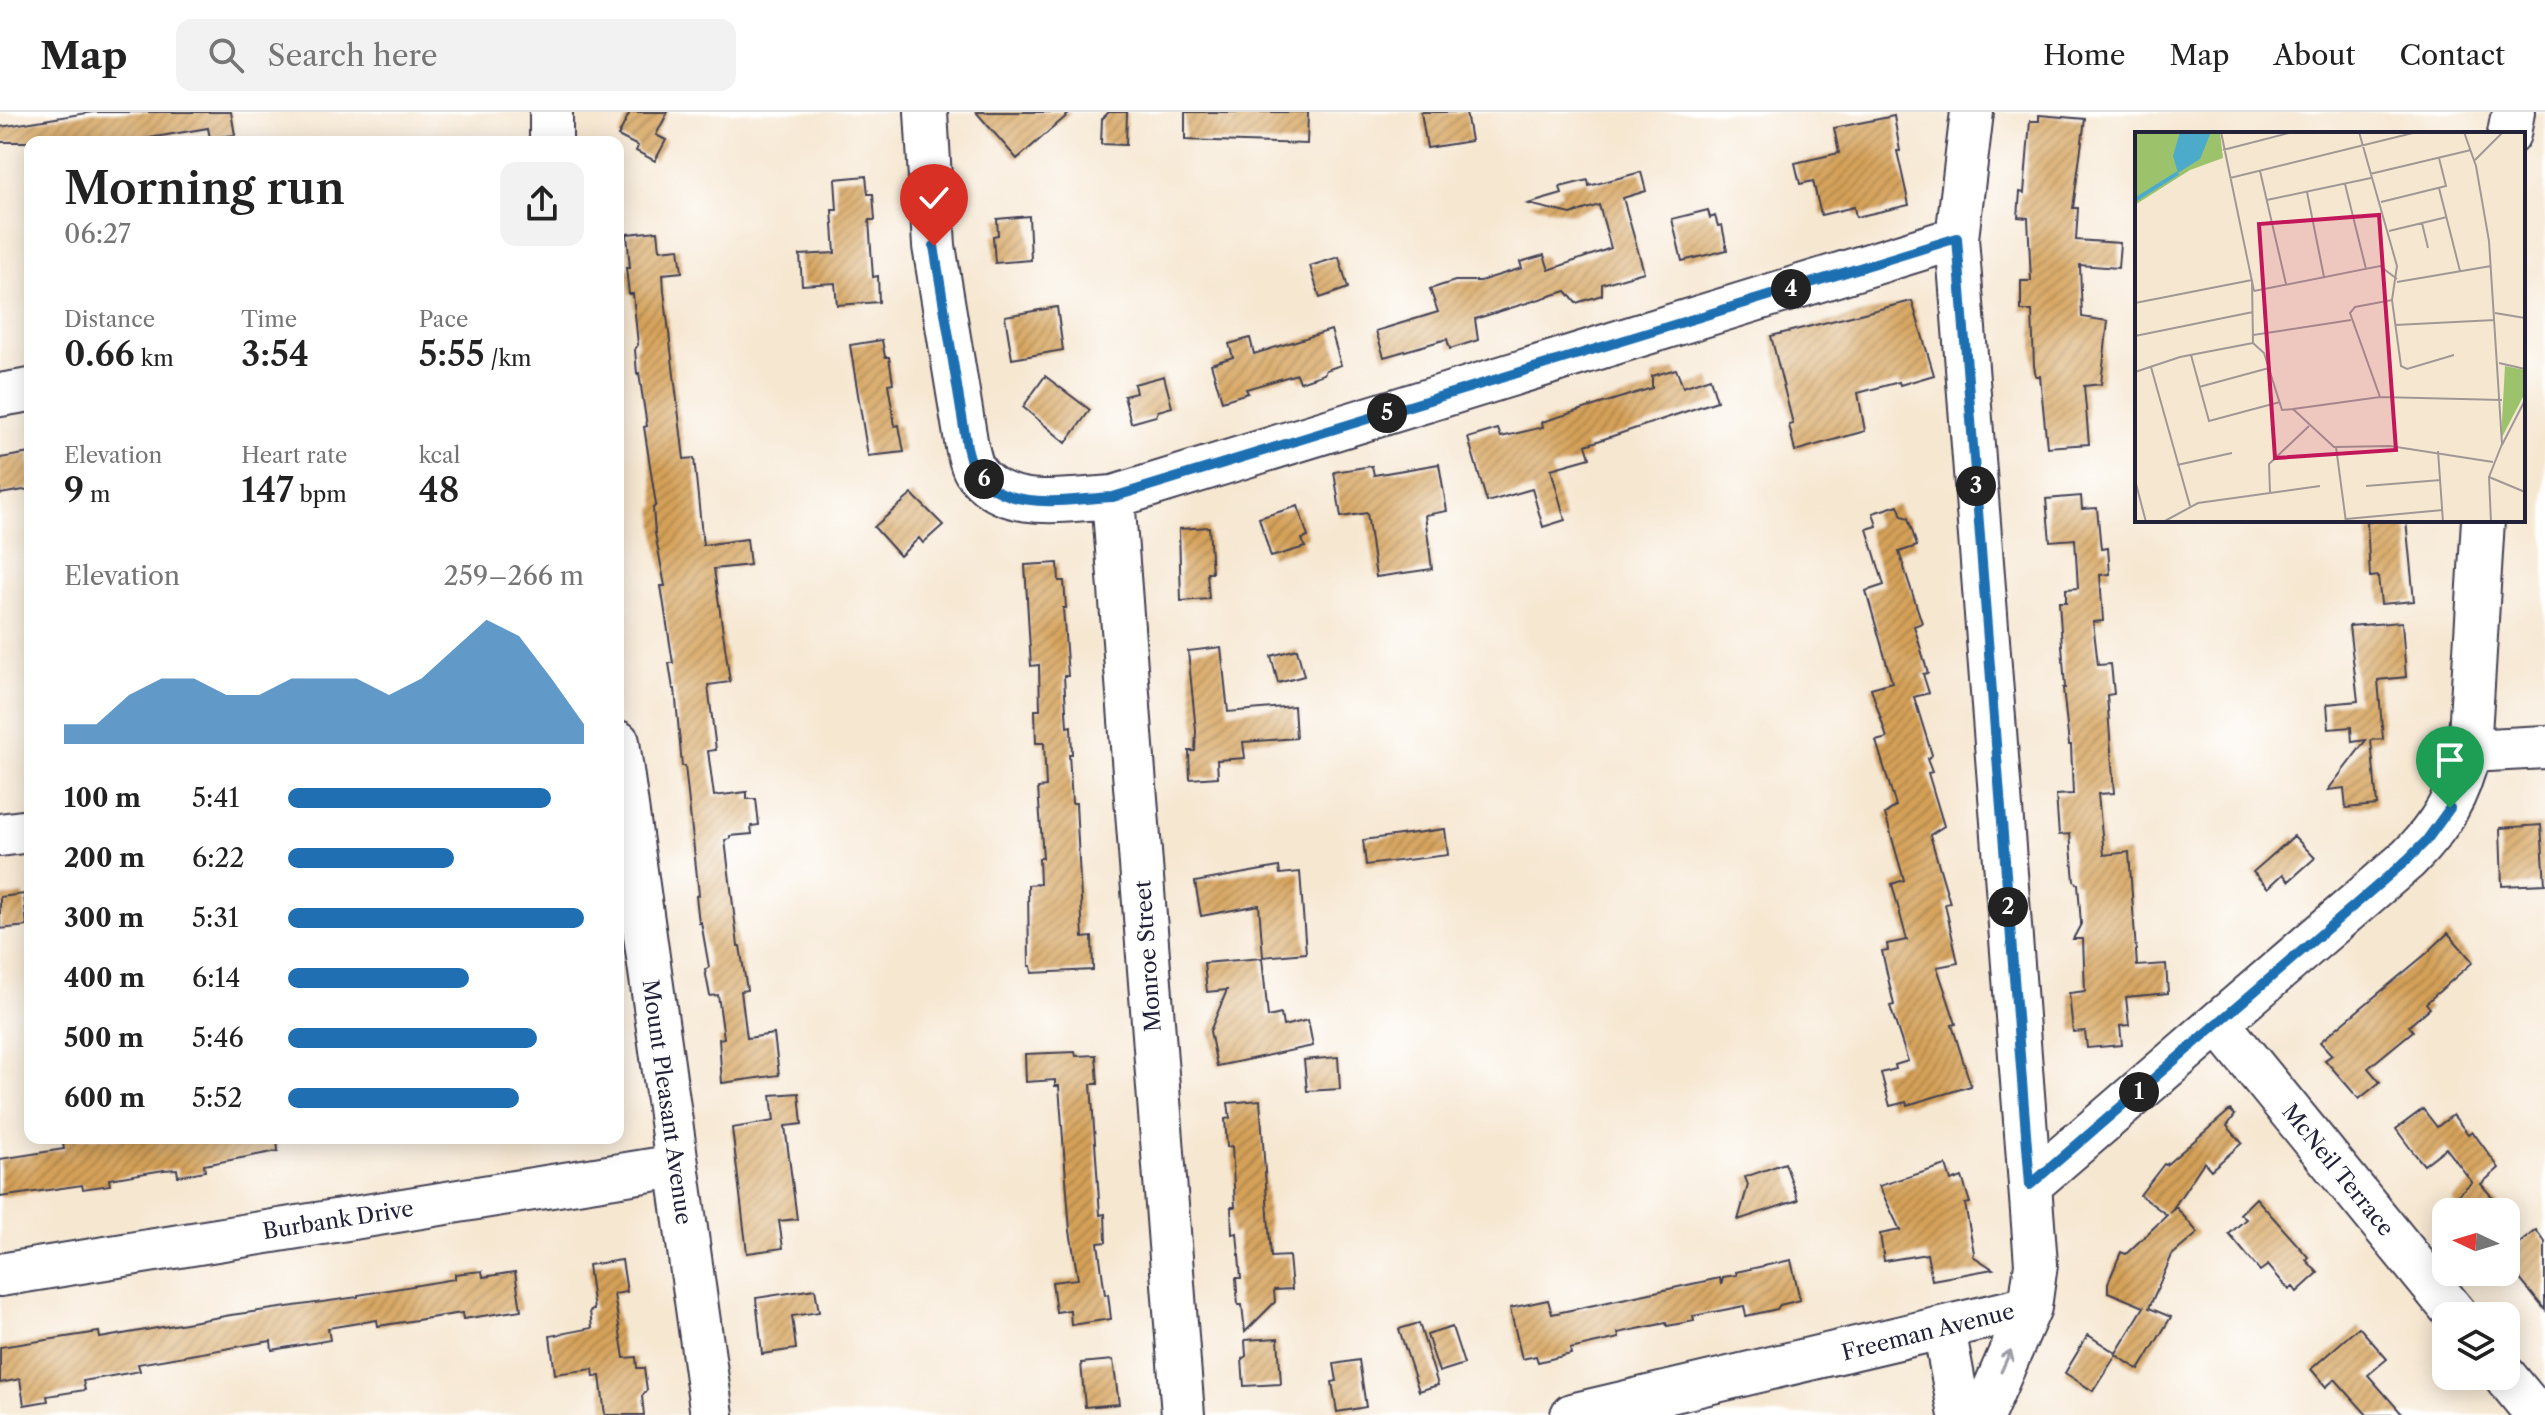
<!DOCTYPE html>
<html lang="en">
<head>
<meta charset="utf-8">
<style>
	body { margin:0; font-family:"Libre Caslon Text",serif; background:#f2f2f2; color:#222; height:100vh; display:flex; flex-direction:column; font-size:30px; white-space:nowrap }
	* { box-sizing:border-box; margin:0 }
	p { font-size:26px; color:#767676 }
	.icon { flex:none; width:44px; height:44px; fill:none; stroke:currentColor; stroke-width:2; stroke-linecap:round; stroke-linejoin:round }
	.map { position:relative; flex:1; overflow:hidden }
	.drawer { position:absolute; left:24px; top:24px; width:600px; height:1008px; display:flex; flex-direction:column; background:#fff; border-radius:16px; box-shadow:0 4px 20px #0003 }
	.drawer>* { flex:none }
	.needle { width:52px; rotate:274deg }
	.fabs { position:absolute; left:2432px; top:1086px; display:grid; gap:16px }
	.fabs a { display:grid; place-items:center; width:88px; height:88px; border-radius:16px; background:#fff; box-shadow:0 4px 20px #0003; font-size:40px }
	.pin { position:absolute; display:grid; place-items:center; width:68px; height:68px; color:#fff; margin:-82px -34px; border-radius:50% 50% 50% 0; rotate:-45deg; box-shadow:0 0 8px #0007 }
	.pin .icon { rotate:45deg }
	.km { position:absolute; width:40px; height:40px; margin:-20px; border-radius:50%; background:#222; color:#fff; font-size:22px; line-height:40px; text-align:center }
	.round { display:grid; place-items:center; flex:none; width:84px; height:84px; border-radius:16px; background:#f2f2f2 }
	.headline { display:flex; align-items:center; justify-content:space-between; height:136px; padding:0 40px }
	h1 { font-size:44px; font-weight:600; line-height:60px }
	.metrics { display:grid; grid-template-columns:repeat(3,1fr); gap:12px; height:136px; padding:8px 40px }
	.metrics div { display:grid; align-content:center }
	.metrics b { font-size:34px; font-weight:600 }
	.metrics small { font-size:22px; font-weight:400 }
	.metrics p { font-size:22px }
	.chart { height:224px; padding:16px 40px }
	.chart p { display:flex; justify-content:space-between }
	.chart svg { width:100%; height:144px; margin-top:8px; fill:#1f6fb2; opacity:.7 }
	ul { padding:0 40px; list-style:none; font-size:26px }
	li { display:grid; grid-template-columns:128px 96px 1fr; align-items:center; height:60px }
	li i { height:20px; border-radius:10px; background:#1f6fb2 }
	header { display:flex; align-items:center; gap:48px; box-sizing:border-box; height:112px; padding:0 40px; background:#fff; border-bottom:2px solid #e0e0e0 }
	header strong { font-size:38px }
	nav { display:flex; gap:44px; margin-inline-start:auto; font-size:28px }
	.search { width:560px; height:72px; background:#f2f2f2; display:flex; align-items:center; gap:20px; box-sizing:border-box; padding:0 28px; border-radius:16px; color:#767676; font-size:30px }
	.map>svg:first-child { display:block }
	.building { fill:url(#building-hatch) }
	.lines { fill:none; stroke-linecap:round; stroke-linejoin:round }
	.minor-casing { stroke:#424052; stroke-width:46 }
	.minor { stroke:#fff; stroke-width:42 }
	.oneway { stroke:#9c9ca7 }
	.route-casing { stroke:#fff; stroke-width:16 }
	.route { stroke:#1f6fb2; stroke-width:10 }
	.labels { text-anchor:middle; dominant-baseline:central; stroke-width:6; stroke-linejoin:round; paint-order:stroke }
	.street-label { font-size:22px; fill:#22223b; stroke:#fff }
	.inset-river { fill:none; stroke:#4cabcb; stroke-width:4 }
	.inset-road { fill:none; stroke:#a19895; stroke-width:2 }
	.view { fill:#c2185b; fill-opacity:0.15; stroke:#c2185b; stroke-width:4 }
	.inset-edge { fill:none; stroke:#22223b; stroke-width:4 }
</style>
</head>
<body>
<header>
<strong>Map</strong>
<div class="search"><svg class="icon" aria-label="search" viewBox="0 0 24 24"><circle cx="10" cy="10" r="6"/><path d="M15 15l6 6"/></svg>Search here</div>
<nav><a>Home</a><a>Map</a><a>About</a><a>Contact</a></nav>
</header>
<div class="map">
<svg width="2545" height="1303" viewBox="0 0 2545 1303">
	<defs>
		<pattern id="building-hatch" width="6" height="6" patternUnits="userSpaceOnUse" patternTransform="scale(2)"><rect width="6" height="6" fill="#d5a158"/><path d="M-1 1l2-2M0 6l6-6M5 7l2-2" fill="none" stroke="#ac834a"/></pattern>
	</defs>
	<rect width="100%" height="100%" fill="#fff"/>
	<filter id="ink" filterUnits="userSpaceOnUse"><feTurbulence type="fractalNoise" baseFrequency=".0125" numOctaves="2"/><feDisplacementMap in="SourceGraphic" scale="16" xChannelSelector="R" yChannelSelector="G"/><feConvolveMatrix kernelMatrix="1 2 1 2 8 2 1 2 1" color-interpolation-filters="sRGB"/></filter>
	<filter id="wash" filterUnits="userSpaceOnUse"><feTurbulence type="fractalNoise" baseFrequency=".006" numOctaves="4" result="noise"/><feDisplacementMap in="SourceGraphic" scale="32" xChannelSelector="R" yChannelSelector="G"/><feGaussianBlur stdDeviation="1.8" result="paint"/><feColorMatrix in="noise" values="0 0 0 0 0 0 0 0 0 0 0 0 0 0 0 0 0 1.4 0 .05"/><feComposite in="paint" operator="in"/></filter>
	<g filter="url(#wash)">
		<rect width="100%" height="100%" fill="#f6e7d1"/>
		<g id="blocks">
			<path class="building" d="M 93,0 L 231,0 L 235,23 L 210,26 L 208,16 L 126,30 L 0,30 L 0,15 Z
				M 630,0 L 668,0 L 656,23 L 666,28 L 655,49 L 636,39 L 638,34 L 618,24 Z
				M 976,0 L 1071,0 L 1017,47 Z
				M 1109,0 L 1127,0 L 1126,33 L 1101,32 L 1102,7 Z
				M 1185,0 L 1308,0 L 1307,32 L 1185,28 Z
				M 1421,0 L 1466,0 L 1471,29 L 1427,36 Z
				M 2039,3 L 2085,7 L 2073,96 L 2078,96 L 2076,128 L 2120,131 L 2118,156 L 2080,153 L 2082,205 L 2108,209 L 2101,272 L 2084,274 L 2089,332 L 2047,335 L 2040,264 L 2036,264 L 2034,254 L 2032,199 L 2021,199 L 2021,169 L 2031,169 L 2028,106 L 2018,105 L 2020,80 L 2024,81 L 2030,9 L 2039,9 Z
				M 1894,4 L 1900,39 L 1897,39 L 1909,93 L 1856,105 L 1854,95 L 1821,103 L 1813,69 L 1800,72 L 1795,51 L 1839,41 L 1834,16 Z
				M 1641,60 L 1646,79 L 1623,86 L 1644,160 L 1602,172 L 1602,183 L 1576,191 L 1566,179 L 1475,207 L 1478,228 L 1450,237 L 1447,227 L 1384,245 L 1376,219 L 1438,200 L 1430,177 L 1455,169 L 1480,169 L 1522,156 L 1520,150 L 1544,143 L 1549,158 L 1611,136 L 1599,93 L 1571,102 L 1528,92 L 1562,82 L 1560,75 L 1588,68 L 1589,74 Z
				M 866,64 L 868,82 L 873,82 L 875,108 L 869,108 L 873,165 L 878,164 L 879,190 L 837,193 L 835,171 L 802,173 L 800,143 L 835,141 L 832,98 L 837,98 L 835,67 Z
				M 1708,98 L 1710,106 L 1715,104 L 1718,114 L 1722,113 L 1727,138 L 1682,149 L 1672,107 Z
				M 1029,104 L 1031,148 L 995,151 L 993,124 L 998,123 L 997,107 Z
				M 658,119 L 660,138 L 679,136 L 682,160 L 663,162 L 664,179 L 684,347 L 694,346 L 703,433 L 747,427 L 750,453 L 714,457 L 730,570 L 708,573 L 716,638 L 708,639 L 714,684 L 747,680 L 747,687 L 756,687 L 759,713 L 751,714 L 752,722 L 730,724 L 730,727 L 725,728 L 738,834 L 740,834 L 747,878 L 741,879 L 747,926 L 774,922 L 779,963 L 722,971 L 719,927 L 724,926 L 718,883 L 710,884 L 705,858 L 709,855 L 701,810 L 699,811 L 696,784 L 699,783 L 685,654 L 682,654 L 675,577 L 673,577 L 669,551 L 673,551 L 661,474 L 665,474 L 655,421 L 653,396 L 656,393 L 644,315 L 647,314 L 639,261 L 637,262 L 635,237 L 638,233 L 633,182 L 629,182 L 626,156 L 630,156 L 627,122 Z
				M 1339,145 L 1348,176 L 1320,186 L 1310,154 Z
				M 1912,189 L 1934,263 L 1900,273 L 1899,270 L 1858,281 L 1865,319 L 1795,339 L 1789,313 L 1793,312 L 1771,224 Z
				M 1057,195 L 1063,238 L 1012,247 L 1005,204 Z
				M 1331,218 L 1341,253 L 1326,258 L 1324,262 L 1300,270 L 1297,262 L 1246,277 L 1248,281 L 1222,289 L 1211,252 L 1233,245 L 1229,232 L 1250,226 L 1254,242 Z
				M 882,228 L 885,245 L 889,245 L 893,271 L 888,272 L 895,314 L 899,313 L 904,340 L 868,344 L 850,233 Z
				M 1676,257 L 1683,275 L 1710,266 L 1717,289 L 1586,333 L 1590,346 L 1551,357 L 1565,408 L 1543,415 L 1532,377 L 1487,390 L 1468,326 L 1498,317 L 1501,325 L 1543,315 L 1542,310 L 1652,276 L 1652,264 Z
				M 1045,264 L 1090,298 L 1066,331 L 1023,295 Z
				M 1164,264 L 1172,295 L 1158,299 L 1156,304 L 1131,311 L 1124,284 L 1136,281 L 1134,272 Z
				M 30,341 L 30,377 L 0,382 L 0,346 Z
				M 1439,352 L 1447,399 L 1425,403 L 1432,457 L 1376,465 L 1367,401 L 1341,405 L 1334,360 L 1372,354 L 1374,363 Z
				M 912,382 L 943,413 L 923,431 L 919,426 L 900,444 L 874,415 Z
				M 2081,384 L 2082,397 L 2097,396 L 2101,437 L 2108,436 L 2110,462 L 2100,463 L 2103,509 L 2093,510 L 2098,553 L 2111,552 L 2114,582 L 2107,583 L 2114,681 L 2098,682 L 2104,743 L 2129,740 L 2137,854 L 2166,852 L 2168,881 L 2126,885 L 2129,913 L 2120,914 L 2122,933 L 2087,936 L 2085,919 L 2073,920 L 2069,881 L 2085,879 L 2083,827 L 2073,827 L 2081,812 L 2078,772 L 2074,769 L 2070,722 L 2059,723 L 2056,683 L 2073,682 L 2071,633 L 2069,633 L 2063,576 L 2065,576 L 2059,490 L 2066,490 L 2066,477 L 2078,476 L 2075,427 L 2050,429 L 2046,387 Z
				M 1898,393 L 1902,404 L 1908,406 L 1917,434 L 1899,440 L 1922,511 L 1914,514 L 1928,561 L 1923,562 L 1929,581 L 1914,585 L 1932,643 L 1927,647 L 1932,660 L 1928,661 L 1944,714 L 1930,723 L 1950,791 L 1945,792 L 1958,851 L 1937,855 L 1956,912 L 1952,913 L 1971,974 L 1907,993 L 1906,990 L 1890,994 L 1881,961 L 1896,957 L 1895,953 L 1908,949 L 1890,894 L 1894,893 L 1882,839 L 1888,838 L 1887,832 L 1907,828 L 1892,772 L 1904,768 L 1885,702 L 1896,694 L 1876,629 L 1887,626 L 1871,576 L 1892,570 L 1866,479 L 1884,473 L 1867,417 L 1877,414 L 1873,401 Z
				M 1298,394 L 1308,425 L 1302,427 L 1305,435 L 1271,445 L 1259,406 Z
				M 2380,408 L 2406,408 L 2414,489 L 2381,492 L 2378,464 L 2370,465 L 2367,410 Z
				M 1209,415 L 1212,461 L 1207,461 L 1209,487 L 1181,489 L 1179,417 Z
				M 1058,451 L 1059,469 L 1064,469 L 1066,496 L 1063,496 L 1068,564 L 1064,564 L 1067,615 L 1071,614 L 1072,642 L 1069,642 L 1072,691 L 1076,691 L 1083,826 L 1092,825 L 1093,858 L 1032,861 L 1031,854 L 1029,854 L 1028,773 L 1040,772 L 1039,746 L 1043,746 L 1038,676 L 1046,675 L 1044,631 L 1036,631 L 1035,598 L 1040,598 L 1039,553 L 1031,554 L 1025,453 Z
				M 2402,510 L 2406,565 L 2378,568 L 2383,627 L 2371,628 L 2377,693 L 2346,696 L 2344,676 L 2328,678 L 2366,628 L 2352,630 L 2351,615 L 2329,617 L 2327,592 L 2358,589 L 2349,514 Z
				M 1221,535 L 1228,600 L 1294,594 L 1296,626 L 1243,630 L 1245,646 L 1217,648 L 1218,665 L 1190,667 L 1189,639 L 1195,639 L 1196,619 L 1188,539 Z
				M 1297,537 L 1304,564 L 1278,571 L 1271,544 Z
				M 2541,713 L 2545,772 L 2502,774 L 2500,716 Z
				M 1445,717 L 1448,743 L 1366,753 L 1363,728 Z
				M 2294,724 L 2315,746 L 2289,769 L 2283,762 L 2268,776 L 2253,760 Z
				M 1279,755 L 1280,762 L 1300,760 L 1306,841 L 1263,845 L 1259,793 L 1201,804 L 1195,770 Z
				M 24,782 L 27,814 L 0,817 L 0,785 Z
				M 2448,821 L 2473,850 L 2426,891 L 2430,896 L 2409,914 L 2413,919 L 2368,956 L 2380,970 L 2359,987 L 2325,948 L 2332,943 L 2320,930 L 2427,841 Z
				M 1262,846 L 1268,905 L 1281,902 L 1283,914 L 1308,908 L 1313,934 L 1217,954 L 1210,919 L 1227,878 L 1207,880 L 1204,851 Z
				M 1075,940 L 1076,944 L 1096,943 L 1098,972 L 1091,972 L 1100,1103 L 1105,1102 L 1106,1130 L 1098,1131 L 1105,1183 L 1108,1182 L 1111,1207 L 1071,1213 L 1070,1198 L 1056,1200 L 1052,1170 L 1078,1167 L 1070,1119 L 1059,974 L 1055,974 L 1055,968 L 1026,970 L 1025,942 Z
				M 1338,945 L 1340,977 L 1307,979 L 1304,948 Z
				M 799,981 L 802,1012 L 785,1014 L 797,1107 L 779,1109 L 783,1136 L 747,1141 L 732,1016 L 774,1009 L 771,983 Z
				M 1260,988 L 1271,1145 L 1289,1144 L 1292,1177 L 1274,1178 L 1275,1190 L 1245,1220 L 1242,1193 L 1238,1193 L 1236,1166 L 1241,1166 L 1237,1121 L 1232,1122 L 1231,1095 L 1235,1095 L 1232,1034 L 1227,1035 L 1225,1007 L 1230,1006 L 1228,991 Z
				M 2423,997 L 2437,1015 L 2453,1003 L 2468,1022 L 2472,1019 L 2499,1056 L 2481,1072 L 2505,1100 L 2462,1100 L 2452,1088 L 2472,1070 L 2446,1036 L 2424,1053 L 2413,1040 L 2396,1017 Z
				M 2230,998 L 2235,1003 L 2227,1014 L 2242,1031 L 2211,1058 L 2204,1050 L 2170,1101 L 2176,1095 L 2198,1121 L 2172,1143 L 2149,1196 L 2171,1205 L 2139,1258 L 2116,1243 L 2093,1279 L 2065,1261 L 2088,1223 L 2116,1241 L 2144,1195 L 2108,1180 L 2108,1171 L 2121,1140 L 2126,1142 L 2167,1103 L 2140,1083 L 2164,1052 L 2166,1053 Z
				M 62,1026 L 277,1026 L 278,1039 L 204,1053 L 205,1059 L 178,1064 L 177,1057 L 164,1058 L 109,1067 L 110,1073 L 83,1077 L 82,1073 L 0,1085 L 0,1047 L 64,1037 Z
				M 1785,1051 L 1798,1088 L 1738,1108 L 1748,1073 L 1745,1065 Z
				M 1946,1053 L 1951,1069 L 1962,1065 L 1970,1091 L 1965,1092 L 1974,1141 L 1973,1144 L 1993,1157 L 1932,1168 L 1927,1142 L 1884,1149 L 1880,1122 L 1900,1118 L 1879,1074 Z
				M 2256,1086 L 2309,1146 L 2306,1148 L 2318,1161 L 2297,1180 L 2293,1175 L 2289,1178 L 2268,1153 L 2260,1159 L 2229,1122 L 2246,1107 L 2240,1102 Z
				M 2536,1118 L 2545,1130 L 2545,1198 L 2515,1161 L 2506,1161 L 2506,1142 Z
				M 622,1148 L 627,1180 L 614,1182 L 624,1246 L 636,1245 L 637,1256 L 644,1256 L 647,1278 L 642,1284 L 644,1303 L 605,1303 L 600,1264 L 594,1265 L 593,1257 L 555,1262 L 550,1224 L 592,1216 L 590,1199 L 594,1198 L 588,1153 Z
				M 1791,1148 L 1800,1188 L 1780,1193 L 1777,1197 L 1746,1204 L 1744,1194 L 1693,1204 L 1694,1209 L 1667,1214 L 1666,1211 L 1618,1221 L 1619,1226 L 1570,1237 L 1571,1242 L 1538,1250 L 1536,1244 L 1522,1247 L 1510,1196 L 1548,1188 L 1552,1202 L 1720,1166 L 1721,1173 L 1723,1165 L 1737,1163 L 1736,1160 Z
				M 482,1159 L 483,1165 L 515,1160 L 521,1198 L 463,1207 L 462,1201 L 378,1214 L 377,1208 L 328,1216 L 330,1228 L 272,1238 L 271,1229 L 138,1252 L 140,1259 L 83,1269 L 85,1278 L 47,1284 L 48,1289 L 24,1293 L 20,1267 L 0,1271 L 0,1235 L 99,1220 L 100,1226 L 231,1203 L 358,1185 L 358,1183 L 455,1167 L 455,1162 Z
				M 815,1177 L 819,1200 L 792,1204 L 796,1237 L 762,1242 L 756,1186 Z
				M 1419,1211 L 1438,1273 L 1419,1279 L 1399,1217 Z
				M 1452,1215 L 1464,1252 L 1439,1260 L 1427,1223 Z
				M 2359,1215 L 2387,1247 L 2368,1263 L 2403,1303 L 2367,1303 L 2335,1267 L 2326,1275 L 2311,1257 Z
				M 1278,1226 L 1281,1272 L 1244,1274 L 1242,1247 L 1246,1244 L 1245,1228 Z
				M 1113,1248 L 1119,1292 L 1085,1295 L 1081,1251 Z
				M 1359,1248 L 1366,1295 L 1337,1300 L 1332,1270 L 1337,1269 L 1334,1252 Z"/>
		</g>
	</g>
	<g filter="url(#ink)">
		<use href="#blocks" fill-opacity="0" stroke="#424052" stroke-width="2"/>
		<g class="lines">
			<defs>
				<path id="minor" d="M 926,0 L 934,134 L 967,335 C 969,342 971,353 975,359 C 1005,402 1070,387 1113,385 L 1957,126
					M 1972,0 L 1957,126 L 2030,1073
					M 2509,22 L 2513,0
					M 551,30 L 551,0
					M 0,283 L 30,278
					M 1113,385 L 1183,1303
					M 618,630 L 712,1303
					M 2469,639 L 2545,635
					M 0,723 L 30,719
					M 2219,912 L 2457,1204
					M 0,1163 L 676,1054
					M 1944,1217 L 1960,1303
					M 2505,1264 L 2537,1303
					M 1572,1303 L 2030,1195 L 2036,1152 L 2030,1073 L 2408,747 C 2440,715 2459,684 2469,639 L 2483,408
					M 1983,1303 L 2030,1195"/>
			</defs>
			<use href="#minor" class="minor-casing"/>
			<use href="#minor" class="minor"/>
		</g>
		<defs><path id="oneway-shaft" d="M-6 0H5M1.5-3L5.5 0L1.5 3" fill="none" stroke-width="1.6" stroke-linecap="round" stroke-linejoin="round" transform="scale(2)"/></defs>
		<use class="oneway" href="#oneway-shaft" transform="translate(2006 1249) rotate(-66)"/>
	</g>
	<g class="lines" filter="url(#ink)">
		<defs>
			<path id="route" d="M 934,134 L 967,335 C 969,342 971,353 975,359 C 1005,402 1070,387 1113,385 L 1957,126 L 2030,1073 L 2408,747 L 2426,729 L 2450,696"/>
		</defs>
		<use href="#route" class="route-casing"/>
		<use href="#route" class="route"/>
	</g>
	<g class="labels">
		<g class="street-label">
			<text transform="translate(1148 844) rotate(-94)">Monroe Street</text>
			<text transform="translate(667 990) rotate(82)">Mount Pleasant Avenue</text>
			<text transform="translate(2338 1058) rotate(51)">McNeil Terrace</text>
			<text transform="translate(338 1108) rotate(-9)">Burbank Drive</text>
			<text transform="translate(1928 1220) rotate(-14)">Freeman Avenue</text>
		</g>
	</g>
	<g transform="translate(2135 20)">
		<rect width="390" height="390" fill="#f6e7d1"/>
		<path d="M 0,0 L 85,0 L 88,26 L 55,38 L 0,73 ZM 370,234 L 390,238 L 390,261 L 366,307 Z" fill="#9dc26c"/>
		<path d="M 45,0 L 76,0 L 65,27 L 43,41 L 38,24 Z" fill="#4cabcb"/>
		<path class="inset-river" d="M 0,68 L 43,41"/>
		<path class="inset-road" d="M 86,0 L 119,159M 224,0 L 262,134 L 257,168 L 266,234 L 272,237 L 319,223M 329,0 L 341,34 L 354,109 L 367,312M 88,18 L 158,0M 340,28 L 368,0M 125,39 L 151,152M 235,42 L 336,18M 95,46 L 282,0M 210,52 L 231,137M 304,56 L 325,139M 172,60 L 189,145M 132,68 L 236,46M 246,70 L 311,54 L 304,26M 287,91 L 293,116M 254,99 L 312,85M 117,148 L 118,211 L 129,221 L 147,278 L 158,277 L 199,315 L 255,314 L 358,330M 262,150 L 356,134M 119,159 L 245,134 L 262,147M 0,171 L 117,148M 360,181 L 390,186M 260,193 L 360,188M 118,203 L 216,188M 0,204 L 118,180M 56,223 L 74,289 L 145,270M 364,231 L 390,237M 16,235 L 55,374M 0,240 L 45,225 L 118,211M 64,255 L 134,236M 245,265 L 215,181 L 220,175 L 257,168M 158,277 L 245,265 L 367,268M 367,313 L 390,268M 201,315 L 211,390M 303,319 L 308,390M 42,333 L 97,321M 354,345 L 390,360M 0,348 L 11,390M 231,354 L 306,348M 135,360 L 134,332 L 174,294M 211,387 L 308,378M 28,390 L 63,371 L 185,354M 356,390 L 354,345 L 367,312"/>
		<path class="view" d="M 244,83 L 261,318 L 140,326 L 124,92 Z"/>
		<rect width="390" height="390" class="inset-edge"/>
	</g>
</svg>
<div class="fabs">
<a><svg class="needle" viewBox="-14 -14 28 28"><path d="M0-13l5 13h-10z" fill="#e53935"/><path d="M0 13l5-13h-10z" fill="#767676"/></svg></a>
<a><svg class="icon" aria-label="layers" viewBox="0 0 24 24"><path d="M12 4l9 5-9 5-9-5zM3 14l9 5 9-5"/></svg></a>
</div>
<div class="pin" style="left:2450px;top:696px;background:#1e9e55"><svg class="icon" aria-label="arrive" viewBox="0 0 24 24"><path d="M6 21V4h12l-3 4 3 4H6"/></svg></div>
<div class="pin" style="left:934px;top:134px;background:#d93025"><svg class="icon" aria-label="check" viewBox="0 0 24 24"><path d="M5 12l5 5 9-10"/></svg></div>
<b class="km" style="left:2139px;top:980px">1</b>
<b class="km" style="left:2008px;top:795px">2</b>
<b class="km" style="left:1976px;top:374px">3</b>
<b class="km" style="left:1791px;top:177px">4</b>
<b class="km" style="left:1387px;top:301px">5</b>
<b class="km" style="left:984px;top:367px">6</b>
<section class="drawer">
<div class="headline"><div><h1>Morning run</h1><p>06:27</p></div><a class="round"><svg class="icon" aria-label="share" viewBox="0 0 24 24"><path d="M12 15V3M7 8l5-5 5 5M5 13v7h14v-7"/></svg></a></div>
<div class="metrics">
<div><p>Distance</p><b>0.66<small> km</small></b></div>
<div><p>Time</p><b>3:54</b></div>
<div><p>Pace</p><b>5:55<small> /km</small></b></div>
</div>
<div class="metrics">
<div><p>Elevation</p><b>9<small> m</small></b></div>
<div><p>Heart rate</p><b>147<small> bpm</small></b></div>
<div><p>kcal</p><b>48</b></div>
</div>
<div class="chart"><p><span>Elevation</span>259–266 m</p>
<svg viewBox="0 0 160 44" preserveAspectRatio="none"><path d="M0 44V38L10 38L20 29L30 24L40 24L50 29L60 29L70 24L80 24L90 24L100 29L110 24L120 15L130 6L140 11L150 24L160 38V44z"/></svg>
</div>
<ul>
<li><b>100 m</b>5:41<i style="width:89%"></i></li>
<li><b>200 m</b>6:22<i style="width:56%"></i></li>
<li><b>300 m</b>5:31<i style="width:100%"></i></li>
<li><b>400 m</b>6:14<i style="width:61%"></i></li>
<li><b>500 m</b>5:46<i style="width:84%"></i></li>
<li><b>600 m</b>5:52<i style="width:78%"></i></li>
</ul>
</section>
</div>
</body>
</html>
